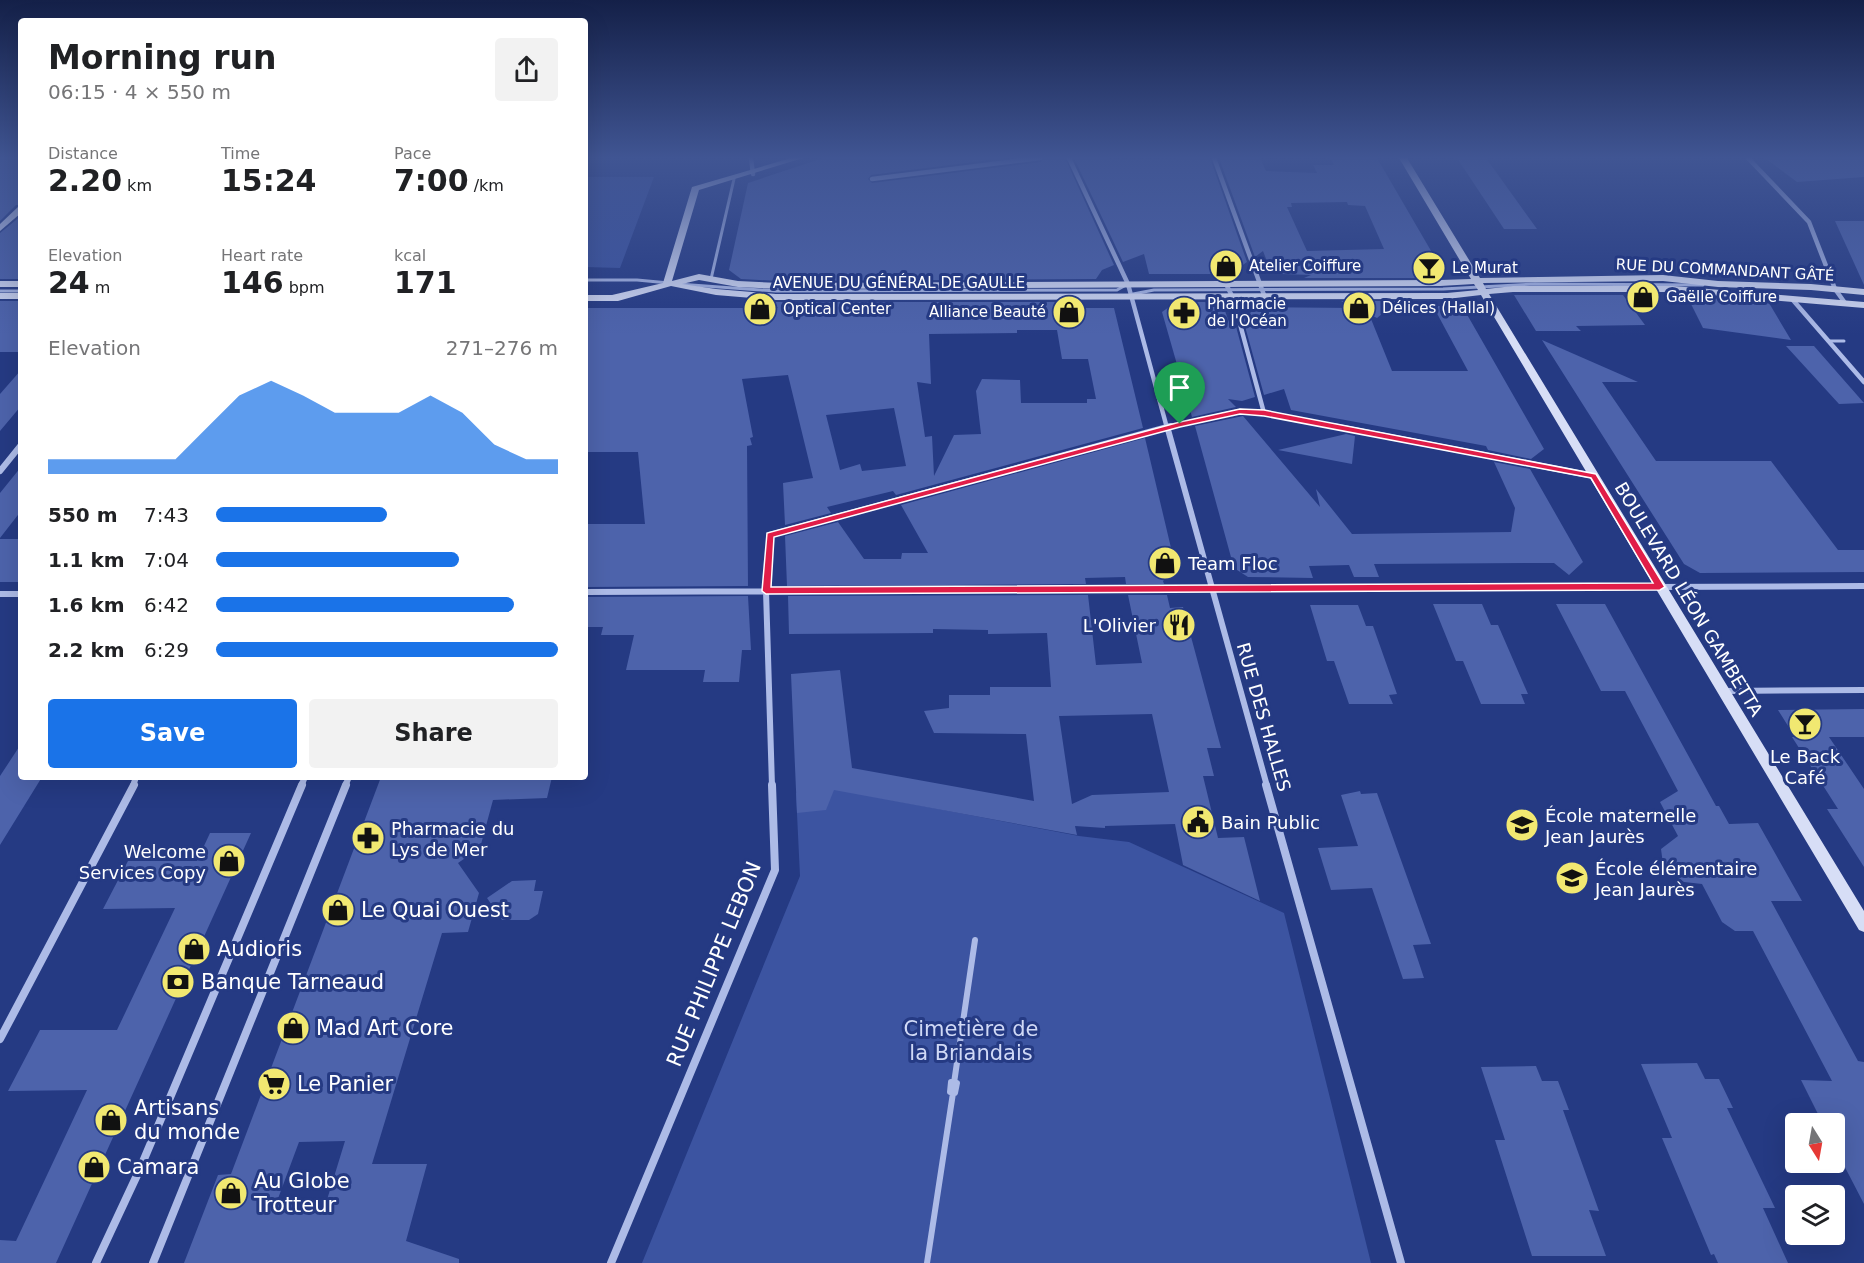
<!DOCTYPE html>
<html lang="en">
<head>
<meta charset="utf-8">
<style>
	body { margin:0; font-family:"DejaVu Sans",sans-serif; background:#f2f2f2; color:#202124; height:100vh; display:flex; flex-direction:column; font-size:22px; white-space:nowrap }
	* { box-sizing:border-box; margin:0 }
	p { font-size:20px; color:#757577 }
	.icon { flex:none; width:33px; height:33px; fill:none; stroke:currentColor; stroke-width:2; stroke-linecap:round; stroke-linejoin:round }
	.map { position:relative; flex:1; overflow:hidden }
	.details { position:absolute; left:18px; top:18px; width:570px; height:762px; display:flex; flex-direction:column; background:#fff; border-radius:6px; box-shadow:0 6px 24px #0002 }
	.details>* { flex:none }
	.needle { width:39px; rotate:169deg }
	.controls { position:absolute; left:1785px; top:1113px; display:grid; gap:12px }
	.controls a { display:grid; place-items:center; width:60px; height:60px; border-radius:6px; background:#fff; box-shadow:0 6px 24px #0002; font-size:30px }
	.pin { position:absolute; display:grid; place-items:center; width:51px; height:51px; color:#fff; margin:-62px -26px; border-radius:50% 50% 50% 0; rotate:-45deg; box-shadow:0 0 6px #0007 }
	.pin .icon { rotate:45deg }
	.round { display:grid; place-items:center; flex:none; width:63px; height:63px; border-radius:6px; background:#f2f2f2 }
	.overview { display:flex; align-items:center; justify-content:space-between; height:102px; padding:0 30px }
	h1 { font-size:33px; font-weight:600; line-height:45px }
	.figures { display:grid; grid-template-columns:repeat(3,1fr); gap:9px; height:102px; padding:6px 30px }
	.figures div { display:grid; align-content:center }
	.figures b { font-size:30px; font-weight:600 }
	.figures small { font-size:16px; font-weight:400 }
	.figures p { font-size:16px }
	.chart { height:168px; padding:12px 30px }
	.chart p { display:flex; justify-content:space-between }
	.chart svg { width:100%; height:108px; margin-top:6px; fill:#1a73e8; opacity:.7 }
	.button { display:flex; gap:12px; margin-top:auto; padding:12px 30px }
	.button a { flex:1; height:69px; border-radius:6px; background:#1a73e8; color:#fff; font-size:24px; font-weight:600; line-height:69px; text-align:center }
	.button a+a { background:#f2f2f2; color:#202124 }
	ul { padding:0 30px; list-style:none; font-size:20px }
	li { display:grid; grid-template-columns:96px 72px 1fr; align-items:center; height:45px }
	li i { height:15px; border-radius:8px; background:#1a73e8 }
	.map>svg:first-child { display:block }
	.green { fill:#3c54a1 }
	.building { fill:#4d63ab; fill-rule:evenodd }
	.lines { fill:none; stroke-linecap:round; stroke-linejoin:round }
	.lane-far1 { stroke:#adbbe7; stroke-width:3 }
	.lane { stroke:#adbbe7; stroke-width:6 }
	.street-far2 { stroke:#adbbe7; stroke-width:4.5 }
	.street-far1 { stroke:#adbbe7; stroke-width:6 }
	.street { stroke:#adbbe7; stroke-width:8 }
	.secondary { fill:#d7def6; fill-rule:evenodd }
	.route { fill:#e11d48; stroke:#fff; stroke-width:1.5; fill-rule:evenodd }
	.labels { text-anchor:middle; dominant-baseline:central; stroke-width:6; stroke-linejoin:round; paint-order:stroke }
	.far-poi-label { font-size:15px; fill:#fff; stroke:#253a83; text-anchor:start }
	.far-street-label { font-size:15px; fill:#fff; stroke:#253a83 }
	.poi-label { font-size:18px; fill:#fff; stroke:#253a83; text-anchor:start }
	.street-label { font-size:18px; fill:#fff; stroke:#253a83 }
	.near-poi-label { font-size:21px; fill:#fff; stroke:#253a83; text-anchor:start }
	.near-street-label { font-size:21px; fill:#fff; stroke:#253a83 }
	.near-park-label { font-size:21px; fill:#d0d9f6; stroke:#253a83 }
</style>
</head>
<body>
<div class="map">
<svg width="1864" height="1263" viewBox="0 0 1864 1263">
	<rect width="100%" height="100%" fill="#253a83"/>
	<path class="green" d="M 585,177 L 654,177 L 620,268 L 585,267 Z
		M 834,789 L 1079,836 L 1129,842 L 1284,913 L 1371,1263 L 642,1263 L 800,876 L 796,793 Z"/>
	<path class="building" d="M 0,158 L 21,158 L 21,205 L 16,205 L 0,221 Z
		M 823,158 L 1005,158 L 871,175 L 868,179 L 872,183 L 1041,162 L 1044,158 L 1065,158 L 1114,265 L 1102,270 L 1096,279 L 780,281 L 741,279 L 729,270 L 748,183 Z
		M 1074,158 L 1109,158 L 1111,160 L 1210,158 L 1247,262 L 1230,274 L 1149,274 L 1144,254 L 1123,262 Z
		M 1219,158 L 1260,158 L 1266,171 L 1317,173 L 1313,165 L 1334,165 L 1330,158 L 1377,158 L 1441,268 L 1429,278 L 1304,278 L 1311,275 L 1282,274 L 1270,269 L 1263,251 L 1255,257 ZM 1347,202 L 1348,205 L 1365,206 L 1384,249 L 1307,251 L 1287,207 L 1292,207 L 1291,203 Z
		M 1457,158 L 1486,158 L 1537,229 L 1504,229 Z
		M 1765,158 L 1864,158 L 1864,177 L 1797,182 Z
		M 21,216 L 21,279 L 0,279 L 0,233 Z
		M 1835,221 L 1864,221 L 1864,285 Z
		M 1514,295 L 1623,295 L 1645,325 L 1576,326 L 1581,331 L 1536,331 Z
		M 1687,296 L 1769,303 L 1791,340 L 1703,328 Z
		M 0,301 L 21,301 L 21,352 L 0,352 Z
		M 1341,301 L 1398,301 L 1377,318 L 1369,314 L 1392,371 L 1468,371 L 1433,306 L 1451,306 L 1465,311 L 1544,449 L 1531,459 L 1488,450 L 1486,446 L 1291,410 L 1284,389 L 1264,395 L 1243,319 L 1257,307 L 1355,308 Z
		M 770,302 L 1083,302 L 1079,308 L 1114,308 L 1143,428 L 896,495 L 893,491 L 827,507 L 831,513 L 785,525 L 783,483 L 813,478 L 788,375 L 742,379 L 753,437 L 750,438 L 752,445 L 747,446 L 748,586 L 585,587 L 585,524 L 645,524 L 638,452 L 585,452 L 585,308 L 778,308 ZM 1017,330 L 1057,330 L 1062,359 L 1088,359 L 1096,399 L 1087,399 L 1087,403 L 1021,403 L 1020,380 L 982,379 L 976,391 L 981,434 L 954,435 L 934,476 L 932,436 L 925,437 L 917,382 L 931,384 L 929,334 L 1017,333 ZM 894,408 L 906,466 L 862,471 L 860,464 L 840,470 L 826,415 Z
		M 1176,302 L 1205,302 L 1225,311 L 1229,322 L 1234,319 L 1255,397 L 1242,401 L 1228,399 L 1236,407 L 1192,417 L 1162,312 Z
		M 1542,340 L 1638,382 L 1602,382 L 1656,461 L 1771,461 L 1838,550 L 1864,550 L 1864,572 L 1700,573 L 1684,564 Z
		M 1786,346 L 1814,346 L 1864,403 L 1839,404 Z
		M 21,370 L 21,406 L 0,431 L 0,394 Z
		M 1243,416 L 1320,507 L 1316,489 L 1352,534 L 1511,532 L 1515,508 L 1494,462 L 1530,469 L 1583,562 L 1569,575 L 1554,563 L 1544,563 L 1374,564 L 1379,577 L 1354,577 L 1349,565 L 1309,566 L 1313,578 L 1248,577 L 1234,568 L 1195,426 Z
		M 1346,434 L 1355,436 L 1352,464 L 1278,450 Z
		M 1145,438 L 1176,569 L 1163,581 L 1164,584 L 1126,584 L 1125,577 L 1085,578 L 1086,584 L 787,586 L 785,536 L 838,522 L 864,559 L 901,559 L 902,553 L 928,553 L 901,505 Z
		M 21,467 L 21,511 L 0,538 L 0,493 Z
		M 0,539 L 21,539 L 21,582 L 0,582 Z
		M 1088,595 L 1096,665 L 1142,663 L 1128,595 L 1167,595 L 1170,608 L 1183,607 L 1221,748 L 1207,748 L 1214,776 L 1203,776 L 1218,838 L 1244,837 L 1260,901 L 1183,865 L 1175,824 L 1105,826 L 1105,828 L 1075,826 L 1077,835 L 834,790 L 826,810 L 797,813 L 791,674 L 840,670 L 852,768 L 1034,801 L 1026,734 L 934,733 L 924,711 L 949,708 L 949,695 L 990,695 L 990,687 L 1051,687 L 1047,633 L 988,634 L 988,630 L 933,629 L 933,633 L 789,634 L 788,596 ZM 1152,714 L 1169,792 L 1092,795 L 1072,804 L 1059,716 Z
		M 748,596 L 751,650 L 742,650 L 739,682 L 703,682 L 705,670 L 626,670 L 634,635 L 601,635 L 603,627 L 585,627 L 585,597 Z
		M 1433,604 L 1482,604 L 1491,625 L 1498,625 L 1528,694 L 1521,694 L 1525,704 L 1481,704 L 1463,661 L 1456,661 Z
		M 1556,604 L 1605,604 L 1716,806 L 1719,806 L 1729,824 L 1758,823 L 1802,901 L 1771,901 L 1858,1061 L 1864,1062 L 1864,1204 L 1834,1146 L 1834,1124 L 1823,1124 L 1801,1080 L 1832,1081 L 1753,931 L 1735,931 L 1722,922 L 1702,884 L 1684,882 L 1670,872 L 1663,864 L 1661,849 L 1678,836 L 1660,802 L 1678,791 L 1625,691 L 1601,691 Z
		M 1310,605 L 1358,605 L 1366,626 L 1373,626 L 1397,694 L 1389,695 L 1393,704 L 1349,704 L 1334,661 L 1327,661 Z
		M 1864,709 L 1864,737 L 1829,737 L 1864,789 L 1864,867 L 1827,809 L 1838,809 L 1792,737 L 1795,737 L 1778,710 Z
		M 21,744 L 21,777 L 42,777 L 0,845 L 0,776 Z
		M 381,777 L 552,777 L 547,798 L 493,800 L 480,848 L 458,863 L 479,893 L 468,932 L 442,933 L 372,1164 L 427,1164 L 406,1241 L 459,1259 L 459,1263 L 184,1263 L 218,1175 L 231,1174 ZM 345,1141 L 326,1203 L 276,1204 L 299,1142 Z
		M 1360,791 L 1361,794 L 1377,793 L 1431,944 L 1413,945 L 1424,978 L 1403,979 L 1372,888 L 1331,890 L 1318,848 L 1358,846 L 1341,795 Z
		M 210,833 L 251,833 L 56,1263 L 0,1263 L 0,1240 L 16,1241 L 87,1090 L 8,1091 L 40,1030 L 117,1030 L 175,908 L 103,909 L 128,861 L 197,861 Z
		M 536,880 L 534,891 L 543,891 L 538,914 L 529,920 L 502,920 L 487,898 L 512,881 Z
		M 1697,1063 L 1705,1079 L 1719,1079 L 1733,1108 L 1727,1108 L 1775,1208 L 1763,1208 L 1788,1263 L 1718,1263 L 1714,1254 L 1711,1255 L 1662,1138 L 1672,1138 L 1641,1064 Z
		M 1536,1066 L 1542,1081 L 1558,1081 L 1569,1110 L 1563,1110 L 1599,1211 L 1589,1210 L 1606,1256 L 1532,1256 L 1495,1140 L 1505,1140 L 1481,1067 Z"/>
	<g class="lines">
		<path class="lane-far1" d="M 711,279 L 734,179
			M 585,280 L 637,280 L 669,283
			M 678,284 L 776,291 L 1117,290 L 1126,285
			M 0,291 L 21,291
			M 1133,294 L 1154,290 L 1443,289 L 1535,284 L 1703,285
			M 1828,341 L 1844,341"/>
		<path class="lane" d="M 951,1082 L 957,1083 L 955,1093 L 950,1092 Z
			M 954,1083 L 975,940
			M 927,1263 L 953,1093"/>
		<path class="street-far2" d="M 751,158 L 753,174
			M 1069,158 L 1128,284 L 1167,428
			M 1214,158 L 1264,295
			M 1748,158 L 1809,222 L 1835,289 L 1845,303
			M 872,179 L 1040,158
			M 1226,284 L 1233,298 L 1264,413
			M 1792,299 L 1864,382
			M 1165,428 L 1240,411 L 1264,413 L 1340,428"/>
		<path class="street-far1" d="M 1167,426 L 1267,786
			M 1333,426 L 1594,476
			M 0,471 L 21,445
			M 585,592 L 1864,586
			M 0,594 L 21,594
			M 1724,691 L 1864,690
			M 133,786 L 136,777
			M 301,786 L 305,777
			M 345,786 L 349,777
			M 772,786 L 766,591 L 770,535 L 1171,426"/>
		<path class="street" d="M 1266,785 L 1401,1263
			M 0,1039 L 134,785
			M 96,1263 L 139,1171 L 302,785
			M 153,1263 L 346,785
			M 611,1263 L 775,870 L 772,785"/>
		<path class="secondary" d="M 791,158 L 803,158 L 699,190 L 672,281 L 699,274 L 738,281 L 780,283 L 1440,280 L 1471,279 L 1399,158 L 1407,158 L 1480,278 L 1663,275 L 1718,281 L 1811,284 L 1864,289 L 1864,295 L 1811,290 L 1718,287 L 1663,281 L 1483,283 L 1486,289 L 1513,286 L 1673,286 L 1864,302 L 1864,308 L 1673,292 L 1513,292 L 1489,294 L 1864,911 L 1864,932 L 1859,930 L 1481,295 L 1447,299 L 776,300 L 716,295 L 671,286 L 618,301 L 585,301 L 585,295 L 612,295 L 663,283 L 692,187 ZM 699,280 L 738,287 L 780,289 L 1440,286 L 1474,284 L 1478,290 L 1447,293 L 776,294 L 716,289 L 682,284 Z
			M 18,207 L 21,207 L 21,213 L 0,231 L 0,224 Z
			M 0,281 L 21,281 L 21,287 L 0,287 Z
			M 0,293 L 21,293 L 21,299 L 0,299 Z"/>
	</g>
	<linearGradient id="sky" x2="0" y2="1"><stop stop-color="#142048"/><stop offset="0.47" stop-color="#405593"/><stop offset="1" stop-color="#405593" stop-opacity="0"/></linearGradient>
	<rect width="1864" height="335" fill="url(#sky)"/>
	<path class="route" d="M 1240,409 L 1264,410 L 1596,474 L 1665,587 L 1660,590 L 766,594 L 762,591 L 767,533 L 1180,422 ZM 1240,414 L 1264,416 L 1591,478 L 1653,583 L 771,587 L 774,537 L 1180,427 Z"/>
	<defs>
		<symbol id="shop-disc" viewBox="-11 -11 22 22"><circle r="9.5" fill="#f1e871" stroke="#253a83"/><path d="M-5-2.5h2.3a2.7 3.5 0 0 1 5.4 0H5L5.5 6h-11ZM-1.5-2.5h3a1.5 2.3 0 0 0-3 0Z" fill="#111"/></symbol>
		<symbol id="bar-disc" viewBox="-11 -11 22 22"><circle r="9.5" fill="#f1e871" stroke="#253a83"/><path d="M-6-5H6L.8 .8V4.5H3.5V6h-7V4.5H-.8V.8Z" fill="#111"/></symbol>
		<symbol id="pharmacy-disc" viewBox="-11 -11 22 22"><circle r="9.5" fill="#f1e871" stroke="#253a83"/><path d="M-2-6h4v4h4v4h-4v4h-4v-4h-4v-4h4Z" fill="#111"/></symbol>
		<symbol id="restaurant-disc" viewBox="-11 -11 22 22"><circle r="9.5" fill="#f1e871" stroke="#253a83"/><path d="M-5-6h1v4h1v-4h1v4h1v-4h1v5L-1.5 .5V6h-2V.5L-5-1ZM5-6V6H3V1.5H1.5Q1.5-4 5-6Z" fill="#111"/></symbol>
		<symbol id="civic-disc" viewBox="-11 -11 22 22"><circle r="9.5" fill="#f1e871" stroke="#253a83"/><path d="M-.6-6.5H3V-4.5H.6V-3L4-1V1h2V6H-6V1h2V-1L-.6-3ZM-1.2 2.5V6h2.4V2.5Z" fill="#111"/></symbol>
		<symbol id="school-disc" viewBox="-11 -11 22 22"><circle r="9.5" fill="#f1e871" stroke="#253a83"/><path d="M0-5L7-2L0 1L-7-2ZM-4 1L0 2.5L4 1V4Q0 6-4 4Z" fill="#111"/></symbol>
		<symbol id="bank-disc" viewBox="-11 -11 22 22"><circle r="9.5" fill="#f1e871" stroke="#253a83"/><path d="M-6-4H6V4H-6ZM0-2.3a2.3 2.3 0 1 0 0 4.6a2.3 2.3 0 1 0 0-4.6Z" fill="#111"/></symbol>
		<symbol id="supermarket-disc" viewBox="-11 -11 22 22"><circle r="9.5" fill="#f1e871" stroke="#253a83"/><path d="M-6-5.5h2.5l.6 2H6L4.5 2H-2.5L-4.4-4H-6ZM-1.5 3.2a1.3 1.3 0 1 0 .1 0ZM3 3.2a1.3 1.3 0 1 0 .1 0Z" fill="#111"/></symbol>
	</defs>
	<g fill-rule="evenodd">
		<use href="#shop-disc" x="1207" y="247" width="38" height="38"/>
		<use href="#bar-disc" x="1410" y="249" width="38" height="38"/>
		<use href="#shop-disc" x="1624" y="278" width="38" height="38"/>
		<use href="#shop-disc" x="1340" y="289" width="38" height="38"/>
		<use href="#shop-disc" x="741" y="290" width="38" height="38"/>
		<use href="#shop-disc" x="1050" y="293" width="38" height="38"/>
		<use href="#pharmacy-disc" x="1165" y="294" width="38" height="38"/>
		<use href="#shop-disc" x="1146" y="544" width="38" height="38"/>
		<use href="#restaurant-disc" x="1160" y="606" width="38" height="38"/>
		<use href="#bar-disc" x="1786" y="705" width="38" height="38"/>
		<use href="#civic-disc" x="1179" y="803" width="38" height="38"/>
		<use href="#school-disc" x="1503" y="806" width="38" height="38"/>
		<use href="#pharmacy-disc" x="349" y="819" width="38" height="38"/>
		<use href="#shop-disc" x="210" y="842" width="38" height="38"/>
		<use href="#school-disc" x="1553" y="859" width="38" height="38"/>
		<use href="#shop-disc" x="319" y="891" width="38" height="38"/>
		<use href="#shop-disc" x="175" y="930" width="38" height="38"/>
		<use href="#bank-disc" x="159" y="963" width="38" height="38"/>
		<use href="#shop-disc" x="274" y="1009" width="38" height="38"/>
		<use href="#supermarket-disc" x="255" y="1065" width="38" height="38"/>
		<use href="#shop-disc" x="92" y="1101" width="38" height="38"/>
		<use href="#shop-disc" x="75" y="1148" width="38" height="38"/>
		<use href="#shop-disc" x="212" y="1174" width="38" height="38"/>
	</g>
	<g class="labels">
		<g class="far-poi-label">
			<text x="1249" y="266">Atelier Coiffure</text>
			<text x="1452" y="268">Le Murat</text>
			<text x="1666" y="297">Gaëlle Coiffure</text>
			<text x="1207" y="304">Pharmacie<tspan x="1207" dy="17">de l'Océan</tspan></text>
			<text x="1382" y="308">Délices (Hallal)</text>
			<text x="783" y="309">Optical Center</text>
			<text x="1046" y="312" text-anchor="end">Alliance Beauté</text>
		</g>
		<g class="far-street-label">
			<text transform="translate(1725 270) rotate(3)">RUE DU COMMANDANT GÂTÉ</text>
			<text x="899" y="283">AVENUE DU GÉNÉRAL DE GAULLE</text>
		</g>
		<g class="poi-label">
			<text x="1188" y="563">Team Floc</text>
			<text x="1156" y="625" text-anchor="end">L'Olivier</text>
			<text x="1805" y="756" text-anchor="middle">Le Back<tspan x="1805" dy="21">Café</tspan></text>
			<text x="1545" y="815">École maternelle<tspan x="1545" dy="21">Jean Jaurès</tspan></text>
			<text x="1221" y="822">Bain Public</text>
			<text x="391" y="828">Pharmacie du<tspan x="391" dy="21">Lys de Mer</tspan></text>
			<text x="206" y="851" text-anchor="end">Welcome<tspan x="206" dy="21">Services Copy</tspan></text>
			<text x="1595" y="868">École élémentaire<tspan x="1595" dy="21">Jean Jaurès</tspan></text>
		</g>
		<g class="street-label">
			<text transform="translate(1689 599) rotate(59)">BOULEVARD LÉON GAMBETTA</text>
			<text transform="translate(1264 717) rotate(74)">RUE DES HALLES</text>
		</g>
		<g class="near-poi-label">
			<text x="361" y="910">Le Quai Ouest</text>
			<text x="217" y="949">Audioris</text>
			<text x="201" y="982">Banque Tarneaud</text>
			<text x="316" y="1028">Mad Art Core</text>
			<text x="297" y="1084">Le Panier</text>
			<text x="134" y="1108">Artisans<tspan x="134" dy="24">du monde</tspan></text>
			<text x="117" y="1167">Camara</text>
			<text x="254" y="1181">Au Globe<tspan x="254" dy="24">Trotteur</tspan></text>
		</g>
		<g class="near-street-label">
			<text transform="translate(714 964) rotate(-68)">RUE PHILIPPE LEBON</text>
		</g>
		<g class="near-park-label">
			<text x="971" y="1029">Cimetière de<tspan x="971" dy="24">la Briandais</tspan></text>
		</g>
	</g>
</svg>
<div class="controls">
<a><svg class="needle" viewBox="-14 -14 28 28"><path d="M0-13l5 13h-10z" fill="#e53935"/><path d="M0 13l5-13h-10z" fill="#757577"/></svg></a>
<a><svg class="icon" aria-label="layers" viewBox="0 0 24 24"><path d="M12 4l9 5-9 5-9-5zM3 14l9 5 9-5"/></svg></a>
</div>
<div class="pin" style="left:1180px;top:424px;background:#1e9e55"><svg class="icon" aria-label="arrive" viewBox="0 0 24 24"><path d="M6 21V4h12l-3 4 3 4H6"/></svg></div>
<section class="details">
<div class="overview"><div><h1>Morning run</h1><p>06:15 · 4 × 550 m</p></div><a class="round"><svg class="icon" aria-label="share" viewBox="0 0 24 24"><path d="M12 15V3M7 8l5-5 5 5M5 13v7h14v-7"/></svg></a></div>
<div class="figures">
<div><p>Distance</p><b>2.20<small> km</small></b></div>
<div><p>Time</p><b>15:24</b></div>
<div><p>Pace</p><b>7:00<small> /km</small></b></div>
</div>
<div class="figures">
<div><p>Elevation</p><b>24<small> m</small></b></div>
<div><p>Heart rate</p><b>146<small> bpm</small></b></div>
<div><p>kcal</p><b>171</b></div>
</div>
<div class="chart"><p><span>Elevation</span>271–276 m</p>
<svg viewBox="0 0 160 44" preserveAspectRatio="none"><path d="M0 44V38L10 38L20 38L30 38L40 38L50 25L60 12L70 6L80 12L90 19L100 19L110 19L120 12L130 19L140 32L150 38L160 38V44z"/></svg>
</div>
<ul>
<li><b>550 m</b>7:43<i style="width:50%"></i></li>
<li><b>1.1 km</b>7:04<i style="width:71%"></i></li>
<li><b>1.6 km</b>6:42<i style="width:87%"></i></li>
<li><b>2.2 km</b>6:29<i style="width:100%"></i></li>
</ul>
<div class="button"><a>Save</a><a>Share</a></div>
</section>
</div>
</body>
</html>
